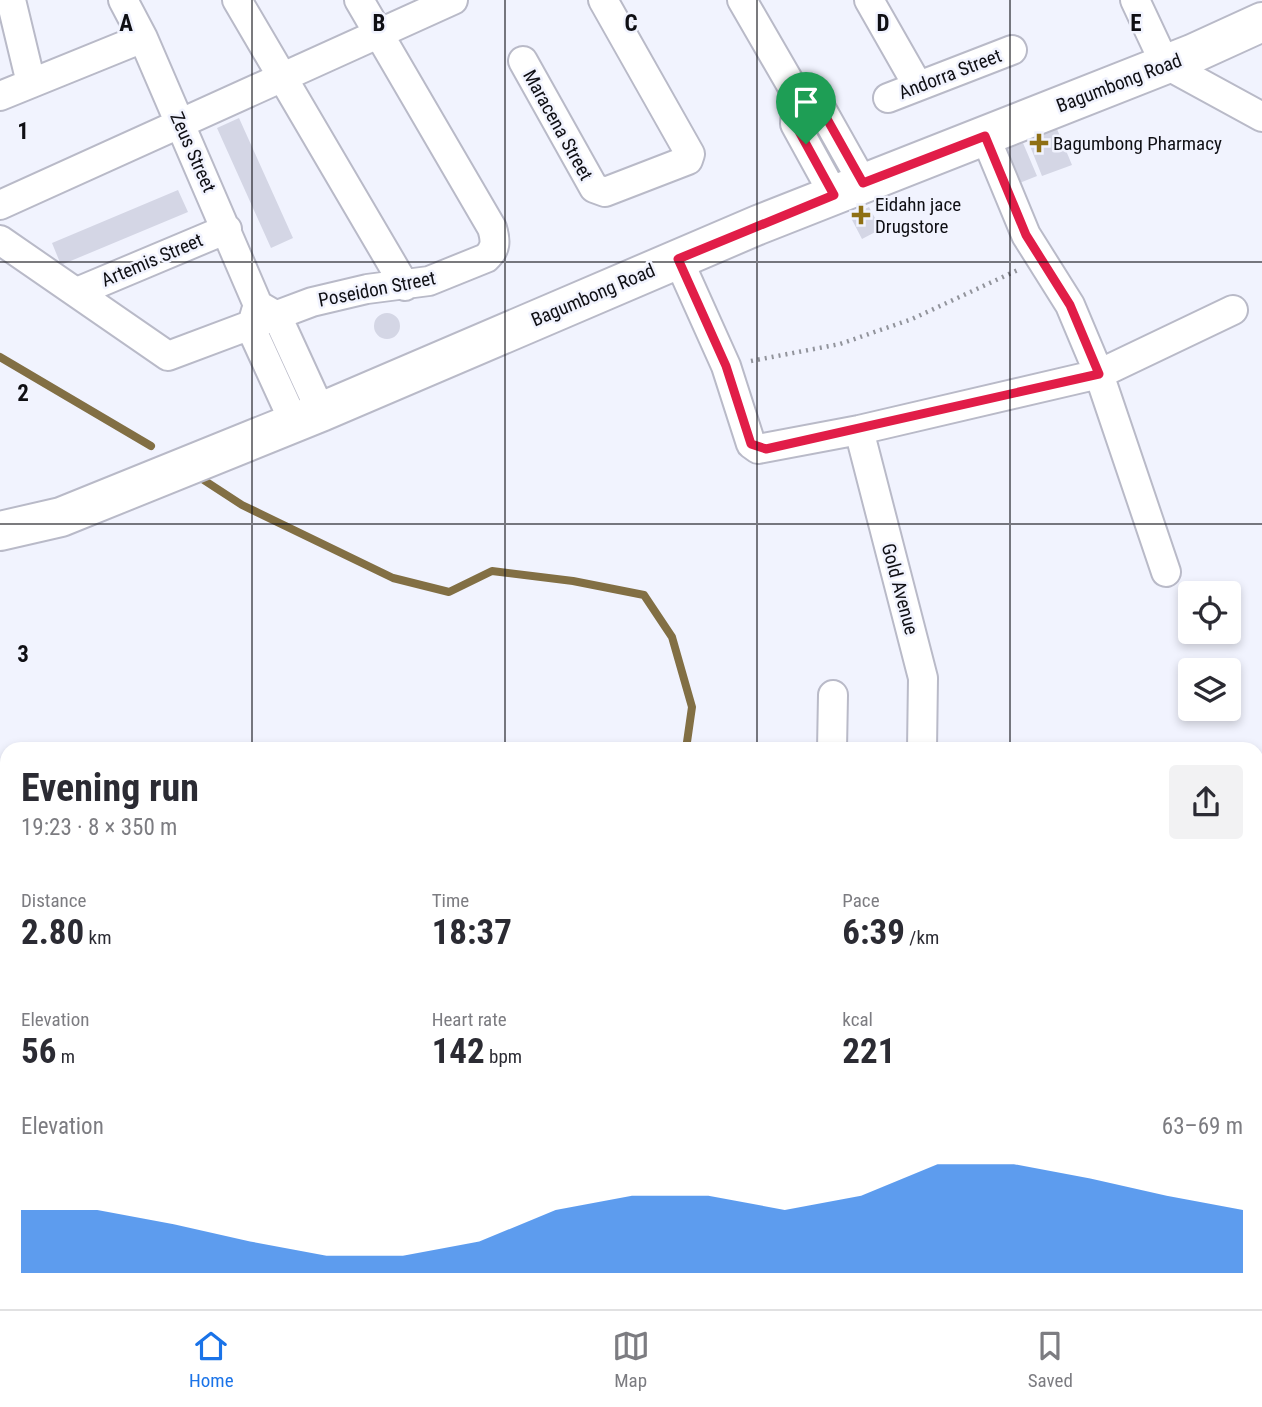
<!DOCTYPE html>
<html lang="en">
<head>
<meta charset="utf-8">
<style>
	body { margin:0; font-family:"Roboto Condensed",sans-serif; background:#f2f2f3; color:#2b2b33; height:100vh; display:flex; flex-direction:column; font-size:26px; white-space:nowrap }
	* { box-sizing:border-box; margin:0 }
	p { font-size:23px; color:#7c7c81 }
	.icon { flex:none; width:38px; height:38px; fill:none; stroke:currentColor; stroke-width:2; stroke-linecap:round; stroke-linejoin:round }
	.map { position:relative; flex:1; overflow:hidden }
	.sheet { position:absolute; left:0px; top:742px; width:1264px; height:567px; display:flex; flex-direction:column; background:#fff; border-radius:21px 21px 0 0; box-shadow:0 4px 10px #0003 }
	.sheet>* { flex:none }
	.tools { position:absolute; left:1178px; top:581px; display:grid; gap:14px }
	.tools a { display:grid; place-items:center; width:63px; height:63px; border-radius:7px; background:#fff; box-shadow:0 4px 10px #0003; font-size:35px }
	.pin { position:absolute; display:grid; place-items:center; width:60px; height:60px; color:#fff; margin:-72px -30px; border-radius:50% 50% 50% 0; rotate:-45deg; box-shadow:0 0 7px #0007 }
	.pin .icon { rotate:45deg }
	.round { display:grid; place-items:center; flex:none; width:74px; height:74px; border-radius:7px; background:#f2f2f3 }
	.head { display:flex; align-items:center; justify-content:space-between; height:119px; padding:0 21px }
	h1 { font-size:38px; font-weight:700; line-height:52px }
	.metrics { display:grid; grid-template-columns:repeat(3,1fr); gap:10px; height:119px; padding:7px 21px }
	.metrics div { display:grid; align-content:center }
	.metrics b { font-size:35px; font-weight:700 }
	.metrics small { font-size:19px; font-weight:400 }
	.metrics p { font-size:19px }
	.chart { height:196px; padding:14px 21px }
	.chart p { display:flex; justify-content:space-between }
	.chart svg { width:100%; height:126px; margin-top:7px; fill:#1a73e8; opacity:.7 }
	.dock { display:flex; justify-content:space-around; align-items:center; height:98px; border-top:2px solid #e1e1e2; background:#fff; font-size:19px; color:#7c7c81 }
	.dock a { display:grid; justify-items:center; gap:4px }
	.dock .active { color:#1a73e8 }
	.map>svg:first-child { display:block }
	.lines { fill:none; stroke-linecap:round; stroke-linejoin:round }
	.stream { stroke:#826f44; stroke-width:8 }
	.building { fill:#d4d6e5 }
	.street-casing { stroke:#b9bac8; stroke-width:32 }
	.secondary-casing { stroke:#b9bac8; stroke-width:42 }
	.path { stroke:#92949c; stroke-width:4.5; stroke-dasharray:2 5; stroke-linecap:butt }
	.street { stroke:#fff; stroke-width:28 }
	.secondary { stroke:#fff; stroke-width:38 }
	.route-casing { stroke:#fff; stroke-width:14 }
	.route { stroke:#e11d48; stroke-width:9 }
	.grid { fill:none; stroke:#0f0f14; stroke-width:2; stroke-opacity:0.55 }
	.poi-dot { fill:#8f7014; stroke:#f1f3fe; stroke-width:2.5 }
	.labels { text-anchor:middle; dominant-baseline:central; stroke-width:5; stroke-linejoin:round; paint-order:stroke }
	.street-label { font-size:19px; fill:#0f0f14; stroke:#f1f3fe }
	.poi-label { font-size:19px; fill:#0f0f14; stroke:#f1f3fe; text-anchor:start }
	.grid-label { font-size:23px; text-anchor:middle; font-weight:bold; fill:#0f0f14; stroke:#f1f3fe; stroke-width:5; stroke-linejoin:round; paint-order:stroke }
</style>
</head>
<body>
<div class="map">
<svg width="1262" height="1309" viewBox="0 0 1262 1309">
	<rect width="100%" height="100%" fill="#f1f3fe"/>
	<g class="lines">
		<path class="stream" d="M 0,357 L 151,446
			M 196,475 L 242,505 L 393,578 L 449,592 L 492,571 L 573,581 L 644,595 L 672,637 L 692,707 L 686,749
			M 1194,1302 L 1201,1309"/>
	</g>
	<path class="building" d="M 239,118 L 293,238 L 271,248 L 217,128 Z
		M 1057,129 L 1072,165 L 1042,176 L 1028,141 Z
		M 1023,143 L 1037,176 L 1017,184 L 1003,151 Z
		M 178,190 L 188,212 L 61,265 L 52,243 Z
		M 869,207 L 881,229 L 862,239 L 850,216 Z
		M374 326a13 13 0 1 1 26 0a13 13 0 1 1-26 0Z
		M 213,1302 L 234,1302 L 235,1307 L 214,1309 Z
		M 300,1302 L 318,1302 L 319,1309 L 298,1309 L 297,1303 Z
		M 322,1302 L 343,1302 L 345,1309 L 324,1309 Z
		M 354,1302 L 375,1302 L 377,1309 L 355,1309 Z
		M 529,1302 L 550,1302 L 552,1309 L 530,1309 Z
		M 552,1302 L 574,1302 L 575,1309 L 554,1309 Z
		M 581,1302 L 603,1302 L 604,1307 L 583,1309 Z
		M 643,1302 L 665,1302 L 666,1309 L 645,1309 Z
		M 669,1302 L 690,1302 L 691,1308 L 671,1309 Z"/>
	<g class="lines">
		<defs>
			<path id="street" d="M 11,0 L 31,83
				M 123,0 L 143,38 L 258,305 L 277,316 L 321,412
				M 237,0 L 405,286
				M 742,0 L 797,95 L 822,110 L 863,183
				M 869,0 L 918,86
				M 1135,0 L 1165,64 L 1262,117
				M 523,61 L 594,188 L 605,192 L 688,160 L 690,154 L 603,0
				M 797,95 L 795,124 L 834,195
				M 0,96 L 143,38
				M 888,98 L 1012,50
				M 985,136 L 1026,235 L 1070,305 L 1099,374 L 1166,572
				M 0,205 L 453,0
				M 0,240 L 168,356 L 312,302 L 367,289 L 429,281 L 486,258 C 496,249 496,241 492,228 L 359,0
				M 678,259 L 726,366 L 751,444 L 758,449 L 859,430 L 1099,374 L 1233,310
				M 77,292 L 227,229
				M 256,311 L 251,328 L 294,422
				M 859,430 L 923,678 L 922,749
				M 832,749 L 833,695
				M 190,1302 L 193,1309
				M 1064,1302 L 1074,1309
				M 477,1309 L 501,1302
				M 887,1309 L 914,1302"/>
			<path id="secondary" d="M 0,531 L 61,517 L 321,412 L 758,225 L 1192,54 L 1262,22"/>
		</defs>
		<use href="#street" class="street-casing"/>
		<use href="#secondary" class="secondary-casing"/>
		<path class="path" d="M 751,361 L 840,344 L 912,319 L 1020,269"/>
		<use href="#street" class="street"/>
		<use href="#secondary" class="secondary"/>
	</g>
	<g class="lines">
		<defs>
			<path id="route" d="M 797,95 L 822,110 L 863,183 L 985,136 L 1026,235 L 1070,305 L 1099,374 L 766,449 L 751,444 L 726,366 L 678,259 L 834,195 L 795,124 Z"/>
		</defs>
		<use href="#route" class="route-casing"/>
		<use href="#route" class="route"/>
	</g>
	<path class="grid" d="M 252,0 L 252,749M 505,0 L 505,749M 757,0 L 757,749M 1010,0 L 1010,749M 0,262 L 1262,262M 0,524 L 1262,524M 0,785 L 7,785M 1256,785 L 1262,785M 0,1047 L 7,1047M 1256,1047 L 1262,1047M 252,1302 L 252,1309M 505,1302 L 505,1309M 757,1302 L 757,1309M 1010,1302 L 1010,1309"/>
	<g class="poi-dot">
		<path d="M1035.5 132.5h7v7h7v7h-7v7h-7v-7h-7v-7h7z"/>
		<path d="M857.5 204.5h7v7h7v7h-7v7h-7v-7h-7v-7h7z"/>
	</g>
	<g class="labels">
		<g class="street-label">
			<text transform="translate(950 74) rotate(-21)">Andorra Street</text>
			<text transform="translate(1119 83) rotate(-21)">Bagumbong Road</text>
			<text transform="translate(558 125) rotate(61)">Maracena Street</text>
			<text transform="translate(193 152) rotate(66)">Zeus Street</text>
			<text transform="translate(152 260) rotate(-23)">Artemis Street</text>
			<text transform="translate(377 289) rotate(-11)">Poseidon Street</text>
			<text transform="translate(593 295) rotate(-23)">Bagumbong Road</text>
			<text transform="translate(900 589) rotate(75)">Gold Avenue</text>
		</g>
		<g class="poi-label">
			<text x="1053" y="143">Bagumbong Pharmacy</text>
			<text x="875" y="204">Eidahn jace<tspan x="875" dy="22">Drugstore</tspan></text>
		</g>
	</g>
	<g class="grid-label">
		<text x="126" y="31">A</text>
		<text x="379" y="31">B</text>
		<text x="631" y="31">C</text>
		<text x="883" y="31">D</text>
		<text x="1136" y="31">E</text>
		<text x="23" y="139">1</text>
		<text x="23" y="401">2</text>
		<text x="23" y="662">3</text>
	</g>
</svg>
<div class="tools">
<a><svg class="icon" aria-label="locate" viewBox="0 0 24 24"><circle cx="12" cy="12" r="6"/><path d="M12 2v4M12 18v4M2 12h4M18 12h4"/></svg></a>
<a><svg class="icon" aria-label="layers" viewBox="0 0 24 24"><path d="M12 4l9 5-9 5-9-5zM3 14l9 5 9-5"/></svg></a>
</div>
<div class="pin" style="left:806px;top:144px;background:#1e9e55"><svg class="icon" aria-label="arrive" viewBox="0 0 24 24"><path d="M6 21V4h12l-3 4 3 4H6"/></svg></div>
<section class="sheet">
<div class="head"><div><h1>Evening run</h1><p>19:23 · 8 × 350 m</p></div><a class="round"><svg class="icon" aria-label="share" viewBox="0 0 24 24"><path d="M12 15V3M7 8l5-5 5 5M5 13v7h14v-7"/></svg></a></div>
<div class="metrics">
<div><p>Distance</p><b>2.80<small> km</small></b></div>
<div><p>Time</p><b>18:37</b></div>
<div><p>Pace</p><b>6:39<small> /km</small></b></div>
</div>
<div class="metrics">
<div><p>Elevation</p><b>56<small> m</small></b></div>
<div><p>Heart rate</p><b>142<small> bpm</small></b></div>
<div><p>kcal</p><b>221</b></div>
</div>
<div class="chart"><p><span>Elevation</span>63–69 m</p>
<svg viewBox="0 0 160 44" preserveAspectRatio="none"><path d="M0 44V22L10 22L20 27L30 33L40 38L50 38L60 33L70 22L80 17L90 17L100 22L110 17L120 6L130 6L140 11L150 17L160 22V44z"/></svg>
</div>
</section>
</div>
<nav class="dock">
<a class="active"><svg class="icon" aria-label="home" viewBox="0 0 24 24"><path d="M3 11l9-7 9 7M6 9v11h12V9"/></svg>Home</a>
<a><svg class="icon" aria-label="map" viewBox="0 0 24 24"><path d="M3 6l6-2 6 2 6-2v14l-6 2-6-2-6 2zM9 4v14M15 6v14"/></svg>Map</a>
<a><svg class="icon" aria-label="saved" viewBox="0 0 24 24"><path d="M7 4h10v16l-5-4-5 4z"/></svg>Saved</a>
</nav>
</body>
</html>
